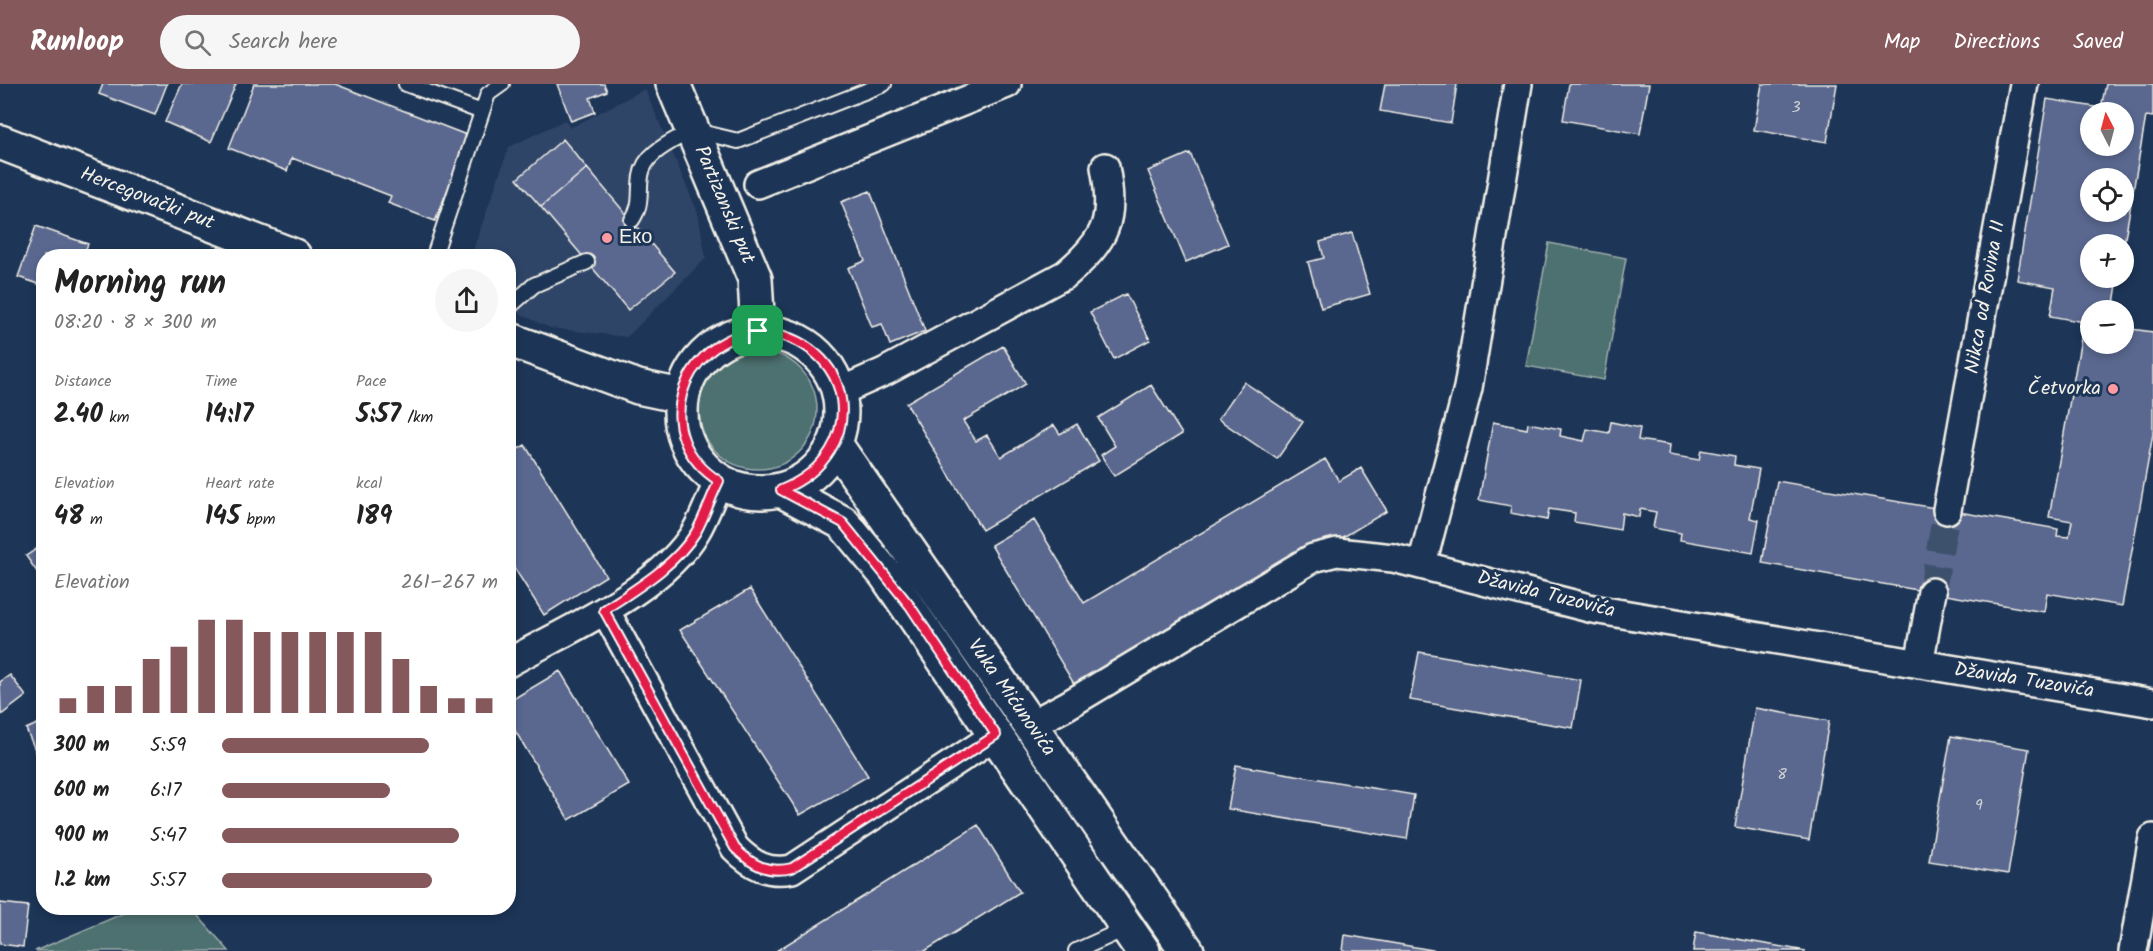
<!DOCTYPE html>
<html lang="en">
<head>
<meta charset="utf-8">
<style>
	body { margin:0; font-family:Kalam,sans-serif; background:#f6f6f6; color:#222; height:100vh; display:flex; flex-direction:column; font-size:22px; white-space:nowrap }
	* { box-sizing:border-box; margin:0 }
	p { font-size:20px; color:#767676 }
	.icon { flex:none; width:33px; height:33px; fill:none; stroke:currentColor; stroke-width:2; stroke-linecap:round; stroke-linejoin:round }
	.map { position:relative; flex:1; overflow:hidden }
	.side { position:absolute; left:36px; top:165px; width:480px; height:666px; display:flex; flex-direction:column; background:#fff; border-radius:24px; box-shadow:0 3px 9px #0003 }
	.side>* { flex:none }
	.needle { width:39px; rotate:354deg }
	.controls { position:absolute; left:2080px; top:18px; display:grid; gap:12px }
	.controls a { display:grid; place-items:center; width:54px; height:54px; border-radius:50%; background:#fff; box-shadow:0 3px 9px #0003; font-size:30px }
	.pin { position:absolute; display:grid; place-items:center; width:51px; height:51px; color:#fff; margin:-26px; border-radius:12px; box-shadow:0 3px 9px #0006 }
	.round { display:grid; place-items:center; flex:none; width:63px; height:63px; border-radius:32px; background:#f6f6f6 }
	.headline { display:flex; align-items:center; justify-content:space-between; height:102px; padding:0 18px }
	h1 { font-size:33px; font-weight:700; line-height:45px }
	.stats { display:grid; grid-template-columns:repeat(3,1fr); gap:9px; height:102px; padding:6px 18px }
	.stats div { display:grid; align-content:center }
	.stats b { font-size:26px; font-weight:700 }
	.stats small { font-size:16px; font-weight:400 }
	.stats p { font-size:16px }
	.chart { height:168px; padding:12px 18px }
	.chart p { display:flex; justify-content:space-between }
	.chart svg { width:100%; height:108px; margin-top:6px; stroke:#85585c; stroke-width:6 }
	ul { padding:0 18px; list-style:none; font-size:20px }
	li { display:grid; grid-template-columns:96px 72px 1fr; align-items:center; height:45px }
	li i { height:15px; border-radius:8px; background:#85585c }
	header { display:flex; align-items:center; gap:36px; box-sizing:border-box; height:84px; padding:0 30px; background:#85585c; color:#fff }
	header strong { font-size:28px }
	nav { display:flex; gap:33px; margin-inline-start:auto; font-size:21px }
	.search { width:420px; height:54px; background:#f6f6f6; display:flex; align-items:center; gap:15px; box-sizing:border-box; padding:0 21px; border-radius:33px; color:#767676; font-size:22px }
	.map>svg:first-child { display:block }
	.built { fill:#2f4468 }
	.green { fill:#4d6f70; stroke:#a0b0ac; stroke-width:1.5 }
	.building { fill:#5a6890; stroke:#f4f1e8; stroke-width:1.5; fill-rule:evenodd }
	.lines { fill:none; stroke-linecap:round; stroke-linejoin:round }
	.street-tunnel { stroke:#3d516d; stroke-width:27; stroke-dasharray:27 14; stroke-linecap:butt }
	.lane-casing { stroke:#f4f1e8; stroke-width:18 }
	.street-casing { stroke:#f4f1e8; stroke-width:32 }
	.secondary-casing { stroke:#f4f1e8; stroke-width:38 }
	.lane { stroke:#1d3557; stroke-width:14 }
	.street { stroke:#1d3557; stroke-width:27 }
	.secondary { stroke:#1d3557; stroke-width:33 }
	.route-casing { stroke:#fff; stroke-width:12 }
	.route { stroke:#e11d48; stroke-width:8 }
	.poi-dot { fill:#ff9aa2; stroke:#1d3557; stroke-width:2 }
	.labels { text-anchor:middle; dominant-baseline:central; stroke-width:6; stroke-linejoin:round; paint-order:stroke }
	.number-label { font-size:16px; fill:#cecfd2 }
	.street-label { font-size:20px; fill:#f4f1e8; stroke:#1d3557 }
	.poi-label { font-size:20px; fill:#f4f1e8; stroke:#1d3557; text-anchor:start }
</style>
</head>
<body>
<header>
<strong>Runloop</strong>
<div class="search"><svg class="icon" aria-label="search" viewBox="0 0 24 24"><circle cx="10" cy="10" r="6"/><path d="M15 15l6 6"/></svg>Search here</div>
<nav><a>Map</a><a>Directions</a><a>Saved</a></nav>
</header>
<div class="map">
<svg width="2153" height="867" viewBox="0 0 2153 867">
	<rect width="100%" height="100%" fill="#1d3557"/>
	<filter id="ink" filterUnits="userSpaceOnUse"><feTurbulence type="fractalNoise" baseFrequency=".0167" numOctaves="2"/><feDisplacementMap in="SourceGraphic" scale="12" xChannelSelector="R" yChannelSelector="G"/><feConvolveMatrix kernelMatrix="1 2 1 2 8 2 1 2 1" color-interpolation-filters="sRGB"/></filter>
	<g filter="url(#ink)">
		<path class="built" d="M 645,5 L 698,129 L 706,174 L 627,253 L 550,244 L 509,225 L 508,172 L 471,172 L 509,63 L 565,36 L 570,44 Z"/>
		<path class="green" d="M 1549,159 L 1626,174 L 1604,296 L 1526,282 Z
			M699 326a59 59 0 1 1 118 0a59 59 0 1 1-118 0Z
			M 892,465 L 1169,867 L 1158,867 L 885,470 Z
			M 136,824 L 191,824 L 229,867 L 35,867 Z"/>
		<path class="building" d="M 103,0 L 167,0 L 155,31 L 99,10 Z
			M 182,0 L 236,0 L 211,58 L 165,38 Z
			M 254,0 L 335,0 L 469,52 L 435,137 L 388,119 L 391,112 L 292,74 L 287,87 L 229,64 Z
			M 557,0 L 604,0 L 607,7 L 590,14 L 595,28 L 571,37 Z
			M 1385,0 L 1457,0 L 1451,39 L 1380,27 Z
			M 1569,0 L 1649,0 L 1640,50 L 1563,36 Z
			M 1762,0 L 1837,0 L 1827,58 L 1754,46 Z
			M 2106,0 L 2153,0 L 2153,33 L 2146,32 L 2124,160 L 2091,160 L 2091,194 L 2118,194 L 2113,226 L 2091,226 L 2091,260 L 2124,260 L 2124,244 L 2153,248 L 2153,350 L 2122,522 L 2047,509 L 2044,528 L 1762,479 L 1777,397 L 2058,445 L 2057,452 L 2069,453 L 2072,437 L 2049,433 L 2084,238 L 2050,232 L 2055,203 L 2017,196 L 2047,15 L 2101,24 ZM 2091,28 L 2124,28 L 2124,62 L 2091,62 ZM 2091,94 L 2124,94 L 2124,128 L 2091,128 Z
			M 563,55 L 587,84 L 541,123 L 517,95 Z
			M 1190,69 L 1228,160 L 1186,178 L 1148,87 Z
			M 587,84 L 675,188 L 628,226 L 541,123 Z
			M 870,107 L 925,247 L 890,261 L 882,240 L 872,243 L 848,184 L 865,177 L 841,118 Z
			M 36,142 L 88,160 L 83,172 L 44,172 L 44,202 L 18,193 Z
			M 1352,149 L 1370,210 L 1321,224 L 1308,178 L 1324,174 L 1320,158 Z
			M 1126,210 L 1150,256 L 1114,275 L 1090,228 Z
			M 1003,262 L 1026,300 L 963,337 L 976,357 L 987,351 L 1001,373 L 1054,341 L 1060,350 L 1077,340 L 1099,377 L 982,446 L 906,319 Z
			M 1244,298 L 1303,338 L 1277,375 L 1218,335 Z
			M 1151,301 L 1182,350 L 1114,392 L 1101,371 L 1115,362 L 1098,334 Z
			M 1493,338 L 1527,345 L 1528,339 L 1561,345 L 1560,352 L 1584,357 L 1587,345 L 1609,349 L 1611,338 L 1640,344 L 1638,356 L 1670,361 L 1669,371 L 1699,376 L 1701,366 L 1735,372 L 1734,381 L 1759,385 L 1750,434 L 1759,436 L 1753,469 L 1680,456 L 1681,449 L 1653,444 L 1656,428 L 1640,425 L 1639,433 L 1622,429 L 1620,446 L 1574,438 L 1575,429 L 1549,425 L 1547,436 L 1510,429 L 1511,422 L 1479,416 Z
			M 525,361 L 606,492 L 544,531 L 508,474 L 508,371 Z
			M 1325,375 L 1339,397 L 1361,384 L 1387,427 L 1080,610 L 991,461 L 1034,436 L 1084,519 Z
			M 44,460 L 44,498 L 26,472 Z
			M 750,505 L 868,692 L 800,731 L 680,546 Z
			M 1419,568 L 1581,596 L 1573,644 L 1410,616 Z
			M 560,587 L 629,701 L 569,736 L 508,635 L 508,618 Z
			M 10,591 L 26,612 L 1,631 L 0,598 Z
			M 1755,624 L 1829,637 L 1809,756 L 1735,743 Z
			M 44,637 L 44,676 L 40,677 L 26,645 Z
			M 1951,652 L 2029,665 L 2008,790 L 1929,777 Z
			M 1236,681 L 1414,711 L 1407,755 L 1228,725 Z
			M 978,741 L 1020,808 L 925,867 L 776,867 Z
			M 0,819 L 28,822 L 23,863 L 0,860 Z
			M 1696,848 L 1806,867 L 1693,867 Z
			M 1345,851 L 1438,867 L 1343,867 Z"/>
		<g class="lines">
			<path class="street-tunnel" d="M 1932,508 L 1947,426"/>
			<defs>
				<path id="lane" d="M 406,0 L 482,28
					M 632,136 C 643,119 638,111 641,92 C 644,68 674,57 692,46 L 738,57 L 884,0
					M 434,172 L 488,10 L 502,0
					M 508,224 L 534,201 L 587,178
					M 1076,867 L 1127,844"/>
				<path id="street" d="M 758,100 L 1007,0
					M 839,308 L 886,287 L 1066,190 C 1107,155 1115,136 1105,83
					M 1947,426 L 2024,0
					M 1422,480 L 1468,304 L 1518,0
					M 605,526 L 735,764 C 752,781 768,790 792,785 L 996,651
					M 508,579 C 566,546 662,506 696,447 C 705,432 711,413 719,397
					M 1919,580 L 1932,508
					M 1030,641 L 1066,622 L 1313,474 L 1337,468 L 1393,474 L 1593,525 L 2153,619
					M 2133,867 L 2153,754"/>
				<path id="secondary" d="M 673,0 L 755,195 L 758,247
					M 0,58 L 294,172
					M681 328a80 80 0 1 1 160 0a80 80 0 1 1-160 0Z
					M 508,255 L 638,303 L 681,312
					M 835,360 L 1187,867
					M 781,406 L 843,439 L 886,491 L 1143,867"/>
			</defs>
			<use href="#lane" class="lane-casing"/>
			<use href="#street" class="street-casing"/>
			<use href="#secondary" class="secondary-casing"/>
			<use href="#lane" class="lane"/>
			<use href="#street" class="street"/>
			<use href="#secondary" class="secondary"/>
		</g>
	</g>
	<g class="lines" filter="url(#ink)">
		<defs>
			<path id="route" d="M 758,247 C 857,255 873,369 781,406 L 843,439 L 910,522 L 996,651 L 792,784 C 768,790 752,781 735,764 L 604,526 C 637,504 675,482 696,448 C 705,432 711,413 719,397 C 649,353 678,258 758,247 Z"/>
		</defs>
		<use href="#route" class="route-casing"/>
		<use href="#route" class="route"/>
	</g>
	<g class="poi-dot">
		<circle cx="607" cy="154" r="6"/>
		<circle cx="2113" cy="305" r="6"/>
	</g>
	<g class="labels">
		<g class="number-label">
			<text x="1796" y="23">3</text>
			<text x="1782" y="690">8</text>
			<text x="1979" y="721">9</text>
		</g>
		<g class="street-label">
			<text transform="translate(147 115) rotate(21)">Hercegovački put</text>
			<text transform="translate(724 121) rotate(67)">Partizanski put</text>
			<text transform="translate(1986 213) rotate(-80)">Nikca od Rovina II</text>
			<text transform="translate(1546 511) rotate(14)">Džavida Tuzovića</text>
			<text transform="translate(2024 597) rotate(9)">Džavida Tuzovića</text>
			<text transform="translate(1011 614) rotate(55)">Vuka Mićunovića</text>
		</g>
		<g class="poi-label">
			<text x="619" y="154">Еко</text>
			<text x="2101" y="305" text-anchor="end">Četvorka</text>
		</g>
	</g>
</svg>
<div class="controls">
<a><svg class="needle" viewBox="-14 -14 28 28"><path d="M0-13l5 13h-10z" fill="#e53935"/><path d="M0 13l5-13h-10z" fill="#767676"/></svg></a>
<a><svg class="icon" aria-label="locate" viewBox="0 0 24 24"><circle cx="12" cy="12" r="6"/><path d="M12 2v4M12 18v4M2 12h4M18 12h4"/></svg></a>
<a>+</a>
<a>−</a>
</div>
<div class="pin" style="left:758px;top:247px;background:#1e9e55"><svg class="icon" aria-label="arrive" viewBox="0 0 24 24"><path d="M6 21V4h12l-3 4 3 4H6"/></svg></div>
<section class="side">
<div class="headline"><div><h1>Morning run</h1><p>08:20 · 8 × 300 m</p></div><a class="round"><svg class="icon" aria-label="share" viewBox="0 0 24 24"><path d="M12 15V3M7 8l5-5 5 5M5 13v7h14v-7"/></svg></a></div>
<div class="stats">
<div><p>Distance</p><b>2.40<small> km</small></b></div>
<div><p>Time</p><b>14:17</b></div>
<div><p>Pace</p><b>5:57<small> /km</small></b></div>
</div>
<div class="stats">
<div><p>Elevation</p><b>48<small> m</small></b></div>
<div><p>Heart rate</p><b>145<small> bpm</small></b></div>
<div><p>kcal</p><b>189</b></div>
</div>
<div class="chart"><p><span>Elevation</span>261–267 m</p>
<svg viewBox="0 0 160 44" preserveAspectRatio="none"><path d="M5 44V38M15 44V33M25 44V33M35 44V22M45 44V17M55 44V6M65 44V6M75 44V11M85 44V11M95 44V11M105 44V11M115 44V11M125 44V22M135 44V33M145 44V38M155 44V38"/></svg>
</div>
<ul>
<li><b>300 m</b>5:59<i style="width:75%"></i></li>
<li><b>600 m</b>6:17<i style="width:61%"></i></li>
<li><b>900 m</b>5:47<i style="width:86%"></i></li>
<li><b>1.2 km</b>5:57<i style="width:76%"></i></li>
</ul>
</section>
</div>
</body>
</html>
